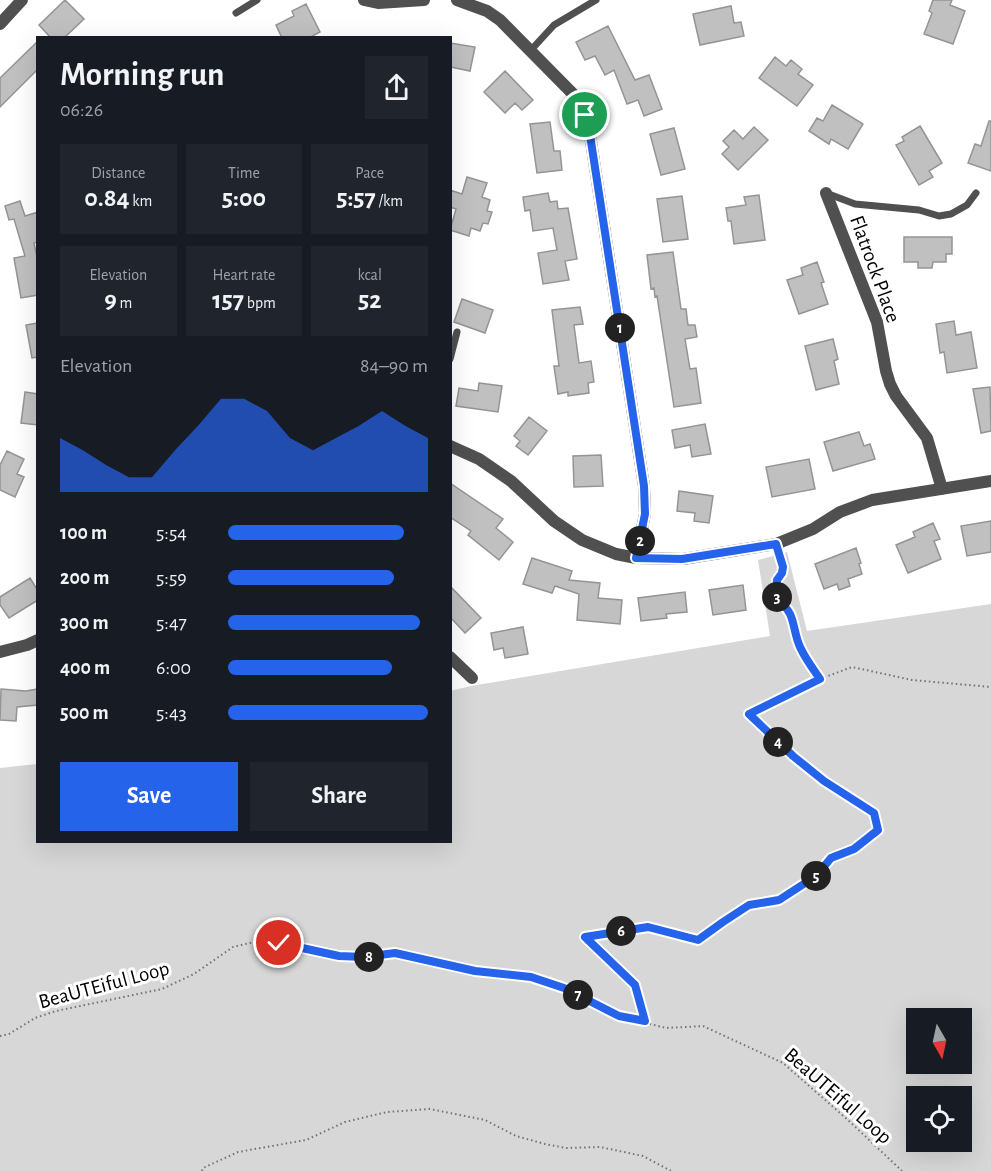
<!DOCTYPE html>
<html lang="en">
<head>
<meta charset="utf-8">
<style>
	body { margin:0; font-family:"Alegreya Sans",sans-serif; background:#20242c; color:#f1f3f6; height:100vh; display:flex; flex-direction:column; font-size:22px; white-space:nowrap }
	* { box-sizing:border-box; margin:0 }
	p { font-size:20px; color:#9ea1a6 }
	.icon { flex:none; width:33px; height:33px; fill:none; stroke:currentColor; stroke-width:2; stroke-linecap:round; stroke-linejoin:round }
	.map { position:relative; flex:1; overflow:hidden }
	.details { position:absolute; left:36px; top:36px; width:416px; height:807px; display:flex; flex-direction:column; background:#171b24; border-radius:0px; box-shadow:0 6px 24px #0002 }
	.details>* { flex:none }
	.needle { width:39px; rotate:171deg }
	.fabs { position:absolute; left:906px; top:1008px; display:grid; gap:12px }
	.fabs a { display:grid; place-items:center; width:66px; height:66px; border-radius:0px; background:#171b24; box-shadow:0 6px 24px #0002; font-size:30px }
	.pin { position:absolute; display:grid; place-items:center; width:51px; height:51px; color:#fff; margin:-26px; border:3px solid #fff; border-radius:50%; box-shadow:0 2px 6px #0007 }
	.km { position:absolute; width:30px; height:30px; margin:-15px; border-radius:50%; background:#222; color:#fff; font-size:16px; line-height:30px; text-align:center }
	.round { display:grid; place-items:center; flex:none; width:63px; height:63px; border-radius:0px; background:#20242c }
	.summary { display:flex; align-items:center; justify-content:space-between; height:102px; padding:0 24px }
	h1 { font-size:33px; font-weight:700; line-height:45px }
	.metrics { display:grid; grid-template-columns:repeat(3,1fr); gap:9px; height:102px; padding:6px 24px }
	.metrics div { display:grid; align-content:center; border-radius:0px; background:#20242c; text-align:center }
	.metrics b { font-size:26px; font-weight:700 }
	.metrics small { font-size:16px; font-weight:400 }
	.metrics p { font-size:16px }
	.chart { height:168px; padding:12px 24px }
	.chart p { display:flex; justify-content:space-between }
	.chart svg { width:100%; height:108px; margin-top:6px; fill:#2563eb; opacity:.7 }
	.primary-button { display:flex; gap:12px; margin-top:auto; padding:12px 24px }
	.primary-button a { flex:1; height:69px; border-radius:0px; background:#2563eb; color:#fff; font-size:24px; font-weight:700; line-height:69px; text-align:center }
	.primary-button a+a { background:#20242c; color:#f1f3f6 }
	ul { padding:0 24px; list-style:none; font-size:20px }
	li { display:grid; grid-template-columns:96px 72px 1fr; align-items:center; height:45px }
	li i { height:15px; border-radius:8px; background:#2563eb }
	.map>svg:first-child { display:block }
	.green { fill:#d7d7d7; fill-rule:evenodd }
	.building { fill:#c0c0c0; stroke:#949494; stroke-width:1.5 }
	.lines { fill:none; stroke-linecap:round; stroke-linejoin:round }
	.path { stroke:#727272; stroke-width:2; stroke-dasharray:1.5 3; stroke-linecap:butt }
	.lane { stroke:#505050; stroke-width:7 }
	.street { stroke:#505050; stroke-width:12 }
	.route-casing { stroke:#fff; stroke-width:12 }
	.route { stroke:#2563eb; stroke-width:8 }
	.labels { text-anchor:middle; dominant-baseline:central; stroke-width:6; stroke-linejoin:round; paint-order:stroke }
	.street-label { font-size:21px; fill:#000; stroke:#fff }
</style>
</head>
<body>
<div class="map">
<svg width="991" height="1171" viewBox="0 0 991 1171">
	<rect width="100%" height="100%" fill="#fff"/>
	<path class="green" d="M 787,552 L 807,631 L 991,604 L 991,1171 L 0,1171 L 0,768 L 37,764 L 38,842 L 450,842 L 450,691 L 471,686 L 770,636 L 758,560 ZM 916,1018 L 962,1018 L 962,1064 L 916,1064 ZM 916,1096 L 962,1096 L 962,1142 L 916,1142 Z"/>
	<path class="building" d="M 65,0 L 84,19 L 64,38 L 51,38 L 39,25 Z
		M 933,0 L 952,0 L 950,5 L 965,11 L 953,44 L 924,34 L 932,13 L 929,11 Z
		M 306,4 L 320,32 L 309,38 L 282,38 L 276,25 L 294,16 L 292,11 Z
		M 731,6 L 734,23 L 741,22 L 744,36 L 700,45 L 693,14 Z
		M 608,26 L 635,80 L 649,75 L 662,109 L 644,116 L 638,100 L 627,104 L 614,70 L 605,75 L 595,56 L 585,60 L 576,42 Z
		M 38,41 L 38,69 L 0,107 L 0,78 Z
		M 450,43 L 475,47 L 470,71 L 450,67 Z
		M 775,57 L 786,66 L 791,60 L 802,69 L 798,74 L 813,85 L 797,106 L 759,78 Z
		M 505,71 L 533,100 L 522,110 L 515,103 L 505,113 L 484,92 Z
		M 832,105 L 863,124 L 848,149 L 831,139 L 829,144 L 809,131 L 817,118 L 823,121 Z
		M 989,121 L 991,121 L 991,171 L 968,163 L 975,144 L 981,146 Z
		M 550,122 L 554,151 L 560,151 L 562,170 L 537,173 L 530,124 Z
		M 920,126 L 942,163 L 929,171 L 933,177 L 919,185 L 896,145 L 904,141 L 902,137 Z
		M 754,127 L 768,140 L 738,170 L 722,154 L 729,147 L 723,141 L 734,130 L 743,139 Z
		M 674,128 L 685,169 L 661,175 L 650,134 Z
		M 467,177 L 487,183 L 482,197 L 490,200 L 487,211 L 492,212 L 488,224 L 483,223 L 480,231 L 471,228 L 469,236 L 450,230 L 456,209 L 450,207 L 450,190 L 462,194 Z
		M 548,193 L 550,202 L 557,201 L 558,209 L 568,208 L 577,259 L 565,261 L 569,280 L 543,284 L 538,253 L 557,250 L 553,228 L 533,231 L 530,210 L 525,211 L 523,197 Z
		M 759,195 L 765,240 L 734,244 L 731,221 L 728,221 L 726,208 L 746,205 L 744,197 Z
		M 682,196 L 688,239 L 663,242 L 657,199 Z
		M 20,201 L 25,216 L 38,212 L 38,242 L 34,243 L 38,262 L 38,295 L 21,298 L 14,258 L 25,256 L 14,219 L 9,220 L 5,206 Z
		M 904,237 L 952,237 L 952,254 L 946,254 L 946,262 L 933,262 L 932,268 L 918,268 L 918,262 L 904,262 Z
		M 673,252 L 681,309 L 686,309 L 688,325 L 695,325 L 697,337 L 685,339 L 690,369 L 696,368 L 701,403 L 674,407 L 657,296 L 655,297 L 654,288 L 651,289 L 647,255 Z
		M 817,262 L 824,282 L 821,283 L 828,304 L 799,314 L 787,280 L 803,275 L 801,268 Z
		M 462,299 L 493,310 L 485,333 L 454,322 Z
		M 580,307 L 583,324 L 574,325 L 579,363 L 591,361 L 594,382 L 588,383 L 589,393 L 568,396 L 568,392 L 558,394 L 554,366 L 559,366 L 552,310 Z
		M 954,321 L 956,335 L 971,332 L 977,368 L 947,373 L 944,352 L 940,353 L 936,324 Z
		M 38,323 L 38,357 L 32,358 L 26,325 Z
		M 833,339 L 838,359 L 834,361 L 839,384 L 816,390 L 805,346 Z
		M 479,383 L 502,386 L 498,412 L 456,406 L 459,388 L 478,391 Z
		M 990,387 L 991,431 L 981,433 L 973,389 Z
		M 25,392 L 38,394 L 38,425 L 21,423 Z
		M 529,417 L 547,431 L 528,455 L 516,446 L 520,441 L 514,436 Z
		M 705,424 L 711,454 L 692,457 L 690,445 L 675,448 L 672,430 Z
		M 859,432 L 864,446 L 870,444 L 875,459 L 833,471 L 824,442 Z
		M 7,451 L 24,459 L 17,474 L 24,477 L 15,497 L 0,490 L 0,465 Z
		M 601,455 L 603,486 L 574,487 L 573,456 Z
		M 809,459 L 815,489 L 772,497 L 766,467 Z
		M 450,483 L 503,519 L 496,528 L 513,542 L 499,560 L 468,535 L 471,531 L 450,517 Z
		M 679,491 L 713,496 L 709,523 L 694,521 L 695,513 L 677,511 Z
		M 991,521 L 991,552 L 967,556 L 961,526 Z
		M 933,523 L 940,539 L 934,541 L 941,559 L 908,573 L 896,545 L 915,537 L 913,532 Z
		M 856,548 L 861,563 L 859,564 L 862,574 L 848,579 L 850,586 L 839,590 L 837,584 L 824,589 L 815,564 Z
		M 532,558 L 572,571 L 569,580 L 600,583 L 598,598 L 622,600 L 620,624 L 577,620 L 579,594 L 555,586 L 552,593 L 523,584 Z
		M 30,578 L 38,591 L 38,600 L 9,618 L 0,605 L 0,597 Z
		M 743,585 L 746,610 L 713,615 L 709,590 Z
		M 450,586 L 481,618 L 465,633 L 450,617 Z
		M 685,592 L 687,612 L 666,614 L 667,618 L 641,621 L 638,598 Z
		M 523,627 L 528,654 L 505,658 L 503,648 L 494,650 L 491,633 Z
		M 1,689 L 26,691 L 38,689 L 38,705 L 17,707 L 16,721 L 0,720 Z"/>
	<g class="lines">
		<path class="path" d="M 820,679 L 852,667 L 912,680 L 991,687
			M 645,1021 L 635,985 L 585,937 L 648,927 L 698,940 L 723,922 L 749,905 L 779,901 L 816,876 L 831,858 L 854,849 L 878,830 L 874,813 L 823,781 L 793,756 L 749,714 L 820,679 C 813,669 805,658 800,647 C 792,631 796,611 778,602 L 776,593 L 777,580 L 782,573 L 783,567 L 780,556
			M 0,1036 L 9,1034 L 35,1018 L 56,1011 L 162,989 L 194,974 L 233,947 L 258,941 L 279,943 L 339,956 L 365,958 L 395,953 L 475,971 L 531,977 L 564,988 L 619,1016 L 666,1028 L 703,1026 L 783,1063 L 848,1120 L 902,1171
			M 202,1171 L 203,1168 L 238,1152 L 306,1140 L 345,1122 L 387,1112 L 430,1109 L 485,1120 L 516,1136 L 545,1144 L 566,1148 L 600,1147 L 643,1156 L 671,1171"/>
		<path class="lane" d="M 236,13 L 257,0
			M 531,50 L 554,25 L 596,0
			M 826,193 L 855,204 L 919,210 L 939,216 L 951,214 L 967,205 L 976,193
			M 450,359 L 457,332"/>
		<path class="street" d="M 364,0 L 378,3 L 424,0
			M 457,0 L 487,11 L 500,20 L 578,99 L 585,115 L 590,135 L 644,486 L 645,514 L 636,558
			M 0,24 L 22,0
			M 826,193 L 877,322 L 886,371 L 890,384 L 896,396 L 927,438 L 942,489
			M 450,446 L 479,459 L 511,481 L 554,521 L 582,540 L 616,554 L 636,558 L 683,559 L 776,544 L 813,529 L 840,512 L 872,500 L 991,481
			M 0,652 L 27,645 L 38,640
			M 450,657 L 472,678"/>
	</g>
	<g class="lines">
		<defs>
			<path id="route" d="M 279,943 L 339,956 L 364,957 L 395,953 L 475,971 L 531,977 L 564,988 L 619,1016 L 645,1021 L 635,985 L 585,937 L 648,927 L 698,940 L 723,922 L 749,905 L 779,900 L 816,876 L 831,858 L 854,849 L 878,830 L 874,813 L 824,781 L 793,756 L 749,714 L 820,679 C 813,669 805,658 800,647 C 792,630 796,611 778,602 L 776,593 L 777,580 L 782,573 L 783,567 L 776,544 L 682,559 L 636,558 L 645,514 L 644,486 L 590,135 L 585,115"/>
		</defs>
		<use href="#route" class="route-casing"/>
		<use href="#route" class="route"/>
	</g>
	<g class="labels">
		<g class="street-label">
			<text transform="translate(875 269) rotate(70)">Flatrock Place</text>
			<text transform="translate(104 985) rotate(-15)">BeaUTEiful Loop</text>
			<text transform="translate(838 1096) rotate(41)">BeaUTEiful Loop</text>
		</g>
	</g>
</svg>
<div class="fabs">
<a><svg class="needle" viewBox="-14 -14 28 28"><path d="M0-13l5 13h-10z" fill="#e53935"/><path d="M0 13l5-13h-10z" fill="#9ea1a6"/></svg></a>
<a><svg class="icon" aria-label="locate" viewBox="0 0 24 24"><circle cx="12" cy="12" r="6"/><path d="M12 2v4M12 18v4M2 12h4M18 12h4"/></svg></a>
</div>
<div class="pin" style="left:585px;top:115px;background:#1e9e55"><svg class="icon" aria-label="arrive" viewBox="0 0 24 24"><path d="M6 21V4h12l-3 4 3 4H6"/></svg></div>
<div class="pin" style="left:279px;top:943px;background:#d93025"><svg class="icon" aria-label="check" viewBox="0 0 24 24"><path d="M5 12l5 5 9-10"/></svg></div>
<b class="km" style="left:620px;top:328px">1</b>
<b class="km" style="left:640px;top:541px">2</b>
<b class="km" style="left:777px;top:597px">3</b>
<b class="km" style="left:778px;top:742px">4</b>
<b class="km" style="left:816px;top:876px">5</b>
<b class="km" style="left:621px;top:931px">6</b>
<b class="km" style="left:578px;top:995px">7</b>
<b class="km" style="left:369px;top:957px">8</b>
<section class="details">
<div class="summary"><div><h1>Morning run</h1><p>06:26</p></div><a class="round"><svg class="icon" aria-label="share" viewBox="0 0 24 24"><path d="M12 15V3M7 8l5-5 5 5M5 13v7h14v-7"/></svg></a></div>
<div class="metrics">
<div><p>Distance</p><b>0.84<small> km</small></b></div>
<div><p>Time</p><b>5:00</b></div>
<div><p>Pace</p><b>5:57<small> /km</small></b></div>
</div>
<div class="metrics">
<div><p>Elevation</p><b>9<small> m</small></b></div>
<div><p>Heart rate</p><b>157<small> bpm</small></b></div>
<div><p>kcal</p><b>52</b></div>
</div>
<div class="chart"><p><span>Elevation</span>84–90 m</p>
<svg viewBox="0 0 160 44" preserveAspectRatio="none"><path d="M0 44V22L10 27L20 33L30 38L40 38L50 27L60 17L70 6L80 6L90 11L100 22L110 27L120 22L130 17L140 11L150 17L160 22V44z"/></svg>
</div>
<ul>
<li><b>100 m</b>5:54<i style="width:88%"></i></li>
<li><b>200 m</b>5:59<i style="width:83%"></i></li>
<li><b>300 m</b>5:47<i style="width:96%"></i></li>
<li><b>400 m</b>6:00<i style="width:82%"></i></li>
<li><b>500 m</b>5:43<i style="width:100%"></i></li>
</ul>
<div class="primary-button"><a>Save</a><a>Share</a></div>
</section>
</div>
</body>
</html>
